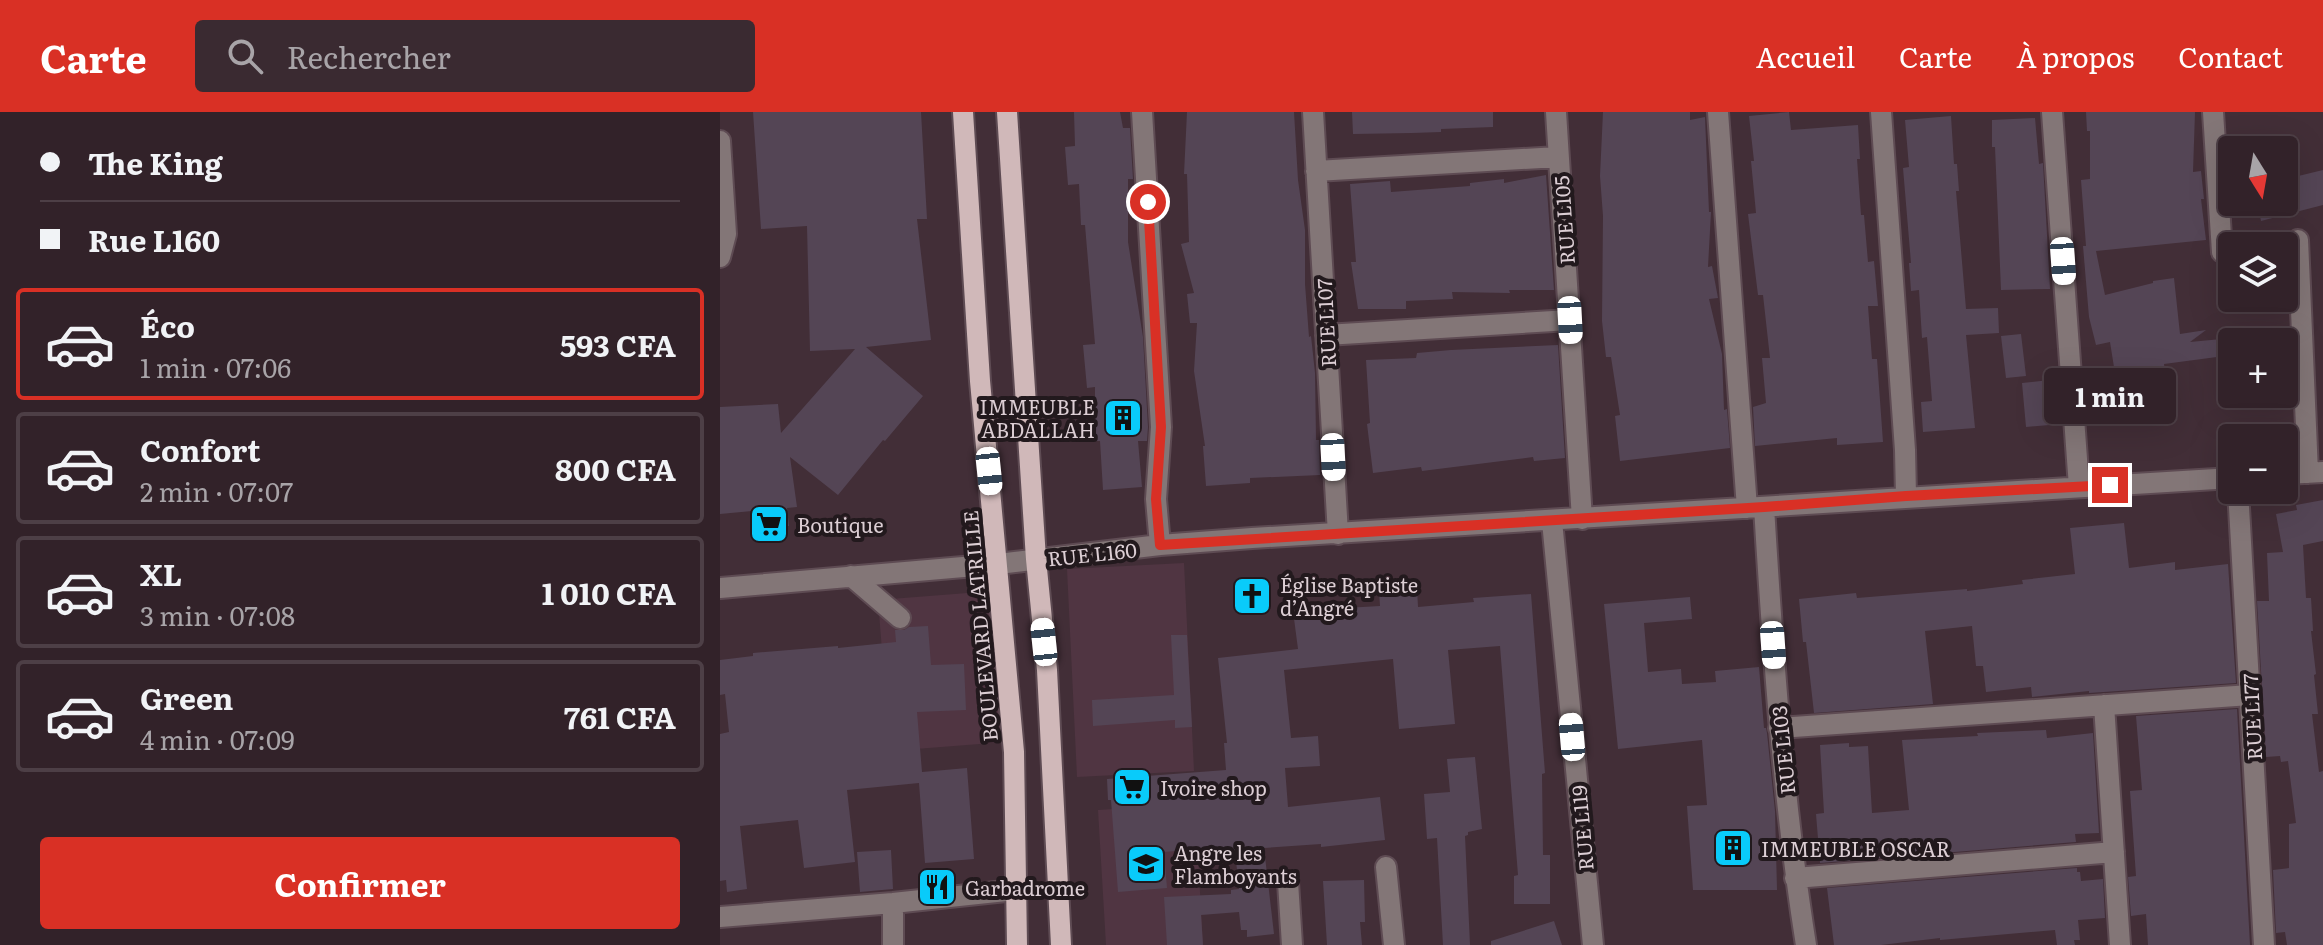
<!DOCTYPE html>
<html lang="fr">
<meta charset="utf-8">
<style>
:root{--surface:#322229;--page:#3a2a31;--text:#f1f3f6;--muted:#a8a4a8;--line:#4d3f46;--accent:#d93025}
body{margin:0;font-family:Literata,serif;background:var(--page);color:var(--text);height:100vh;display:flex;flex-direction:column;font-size:30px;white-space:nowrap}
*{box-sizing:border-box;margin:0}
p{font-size:26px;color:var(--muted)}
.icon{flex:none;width:44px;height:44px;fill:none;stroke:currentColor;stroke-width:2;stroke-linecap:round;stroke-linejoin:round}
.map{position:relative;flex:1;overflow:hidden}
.side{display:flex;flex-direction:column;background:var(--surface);width:720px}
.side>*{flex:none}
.banner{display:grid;align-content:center;height:176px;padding:0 40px;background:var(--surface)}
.needle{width:52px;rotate:169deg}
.tools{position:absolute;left:1498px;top:24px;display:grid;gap:16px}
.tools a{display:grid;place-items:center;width:80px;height:80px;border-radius:8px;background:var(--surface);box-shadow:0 8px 32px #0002,0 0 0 2px var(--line);font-size:40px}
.end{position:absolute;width:36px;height:36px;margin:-18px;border:10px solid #d93025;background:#fff;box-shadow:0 0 0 4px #fff}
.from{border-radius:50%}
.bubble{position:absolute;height:56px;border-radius:8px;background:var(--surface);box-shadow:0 8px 32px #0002,0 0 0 2px var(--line);font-size:26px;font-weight:700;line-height:56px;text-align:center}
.car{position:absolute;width:24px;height:48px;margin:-24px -12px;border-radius:10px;box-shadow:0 0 6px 2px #0007;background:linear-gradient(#fff 24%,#345 0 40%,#fff 0 76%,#345 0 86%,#fff 0)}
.banner b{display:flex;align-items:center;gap:28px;height:76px;font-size:30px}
.banner b+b{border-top:2px solid var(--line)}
.banner i{width:20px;height:20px;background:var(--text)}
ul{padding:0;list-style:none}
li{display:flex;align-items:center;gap:24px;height:112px;margin:0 16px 12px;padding:0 24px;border:4px solid var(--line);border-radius:8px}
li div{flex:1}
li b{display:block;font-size:30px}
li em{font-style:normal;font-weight:700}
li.current{border-color:var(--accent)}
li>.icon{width:72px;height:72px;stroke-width:1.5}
.cta{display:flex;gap:16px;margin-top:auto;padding:16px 40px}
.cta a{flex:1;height:92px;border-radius:8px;background:var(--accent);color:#fff;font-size:32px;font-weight:700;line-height:92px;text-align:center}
header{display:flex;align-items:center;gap:48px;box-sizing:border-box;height:112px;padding:0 40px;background:var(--accent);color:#fff}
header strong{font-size:38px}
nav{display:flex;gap:44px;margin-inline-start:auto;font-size:28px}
.search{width:560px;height:72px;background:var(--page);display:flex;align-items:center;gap:20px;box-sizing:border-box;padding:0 28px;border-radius:8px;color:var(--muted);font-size:30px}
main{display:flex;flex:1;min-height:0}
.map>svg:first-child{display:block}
.built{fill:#503542}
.building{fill:#544555}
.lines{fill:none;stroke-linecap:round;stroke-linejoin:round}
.minor-casing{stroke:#5e4b53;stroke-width:24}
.major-casing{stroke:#5e4b53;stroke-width:24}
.minor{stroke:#837677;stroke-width:20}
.major{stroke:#d0b8b9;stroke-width:20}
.route{stroke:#d93025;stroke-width:10}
.labels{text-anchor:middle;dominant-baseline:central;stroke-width:8;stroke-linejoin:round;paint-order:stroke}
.street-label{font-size:20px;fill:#dcced4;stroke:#22191d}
.poi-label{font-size:20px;fill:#dcced4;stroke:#22191d;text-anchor:start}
</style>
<header>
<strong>Carte</strong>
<div class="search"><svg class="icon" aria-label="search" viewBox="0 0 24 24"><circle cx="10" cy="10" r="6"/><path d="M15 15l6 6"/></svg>Rechercher</div>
<nav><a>Accueil</a><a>Carte</a><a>À propos</a><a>Contact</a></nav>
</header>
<main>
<section class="side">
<div class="banner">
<b><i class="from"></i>The King</b>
<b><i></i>Rue L160</b>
</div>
<ul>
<li class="current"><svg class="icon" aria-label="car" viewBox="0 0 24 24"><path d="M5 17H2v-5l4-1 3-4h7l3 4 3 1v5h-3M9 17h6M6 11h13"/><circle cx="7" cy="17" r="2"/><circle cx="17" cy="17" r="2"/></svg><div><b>Éco</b><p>1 min · 07:06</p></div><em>593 CFA</em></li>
<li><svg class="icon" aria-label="car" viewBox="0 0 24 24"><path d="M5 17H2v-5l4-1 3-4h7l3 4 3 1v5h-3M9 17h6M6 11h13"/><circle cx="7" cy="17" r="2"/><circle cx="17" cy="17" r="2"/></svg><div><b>Confort</b><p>2 min · 07:07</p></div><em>800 CFA</em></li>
<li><svg class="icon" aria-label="car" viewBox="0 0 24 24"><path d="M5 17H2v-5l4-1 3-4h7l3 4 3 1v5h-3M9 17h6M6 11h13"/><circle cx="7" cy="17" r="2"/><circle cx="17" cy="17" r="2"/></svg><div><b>XL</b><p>3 min · 07:08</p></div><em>1 010 CFA</em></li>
<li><svg class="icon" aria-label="car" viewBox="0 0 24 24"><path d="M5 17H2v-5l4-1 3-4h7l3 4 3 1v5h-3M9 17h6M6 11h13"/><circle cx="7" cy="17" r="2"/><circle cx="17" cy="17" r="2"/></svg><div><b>Green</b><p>4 min · 07:09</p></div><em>761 CFA</em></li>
</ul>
<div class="cta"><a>Confirmer</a></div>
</section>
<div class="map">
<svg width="1603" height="833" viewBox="0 0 1603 833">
<rect width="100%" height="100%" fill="#422e37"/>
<path class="built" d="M464,451L474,659L357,665L347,457Z
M273,479L285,630L170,639L158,488Z
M475,692L483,833H386L378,698Z"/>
<path class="building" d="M33,0H201L207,107H197L211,228L146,235L203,284L165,329L163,328L118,383L70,345L77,395L67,396L69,414L33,416L32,399L0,402V295L58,292L61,321L135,237L90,239L87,114L41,117Z
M354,0H400L403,16H410L413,67H408V130L423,225L428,315L427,329H418L422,375L383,378L380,329H375V275L367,276L363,233L375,232L365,113H361L359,72L348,73L345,35L355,34Z
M467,0H574L578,68L585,118V172L589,225L591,224L595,261L596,328H599L600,363L530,366V371L486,374L483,334H485L474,259L477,211H470L467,182L474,181L461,132L469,130L467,62H464Z
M632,0H773V15L721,17V20L692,21L633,22Z
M883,0H970V8L985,5L989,100H991L988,155L992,154L998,186L989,187L1002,242L1004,298L1007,297L1010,336L900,349L895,304L900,303L891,245H886L882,209L883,104L880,64Z
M1069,0L1071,18L1138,13L1140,47H1137L1141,103H1144L1148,150L1154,149L1158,194H1148L1152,247H1157L1163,330L1117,333V326L1035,334L1033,295L1046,291L1042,246H1050L1043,183H1038L1028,102L1036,101L1031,49H1034L1029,4Z
M1366,0H1475L1473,60L1481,59L1484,87H1481L1486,128L1376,139L1385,183L1433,171V169L1454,166L1460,222L1486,218L1470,230L1512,226V243L1444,252L1450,292L1401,299L1390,230L1376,233L1369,205L1363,134H1366L1361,68L1370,67V19H1367Z
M1231,4L1234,52H1237L1239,79H1236L1246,197L1278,196L1279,221L1246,223L1255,316L1203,320L1201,290L1212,289L1207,225L1202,226L1199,178L1191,179L1189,151H1191L1183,56L1189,55L1185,8Z
M1315,6L1319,52L1323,51L1330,177L1281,178L1275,35H1272V8Z
M1603,58V93L1541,109L1537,90H1575L1570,66Z
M826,63L834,178H789L790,181L732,180L733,187L686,189V197H638L631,150H636L630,72L670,69L671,80L750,74V71L784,67V71Z
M1301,222L1306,264L1286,266L1281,224Z
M838,233L845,346L814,349L813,345L702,359L701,355L653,361L647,312L650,311L646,248L696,246L697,241L731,238Z
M1338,267L1341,312L1306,315L1302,271Z
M1603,388V429L1583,433L1586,486H1591L1593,519H1591L1596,562L1594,563L1598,602H1592L1599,660L1603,659V833H1567L1565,820L1556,821L1553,758L1569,756V712L1576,711L1568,649L1561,650L1560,644L1546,645L1537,489H1549L1547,441L1563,440L1556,402L1577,398L1576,393Z
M1404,411L1409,456L1455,450V458L1508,452L1516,571L1369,581V579L1312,585L1311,575L1266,580L1263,554H1256L1252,514L1205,519L1213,592L1094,601L1086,530H1083L1079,487L1136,481L1137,486L1247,477V479L1303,472L1302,468L1355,462L1350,416Z
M697,476L698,495L754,490L753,486L811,482L825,661L822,662L823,743H830V792H794V764L798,763L780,534L728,538L735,612L679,617L673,547L564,558L571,626L598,624L600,654L565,656L568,695L660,685L665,728L601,735V732L544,736L554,822L527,825V818H521L519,800L481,803L483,833H447L444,785L511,782V778L519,777L515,739L505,740L504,735L444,740L447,776L398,780L391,688H388L387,667L506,658L504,631H507L498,546L578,537L573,499L660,494L659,479Z
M970,485L972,507L924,511L928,560L961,557L962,572L996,570L995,559L1039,555L1044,616H1046L1047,621L1055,699L1057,778H973L967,694L987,693L982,628L898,637L884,492Z
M208,514L211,553L244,552L246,598L197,600L202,660L247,656L254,747L205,751L199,671L127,678L135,750L84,756L78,708L20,714L27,777L7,780L6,768L0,769V622L9,620L5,582L0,583V548L33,544V541L118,534V536L176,530L175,518H184L189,515Z
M451,523H467L472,615L455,616V608L373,614L372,588L454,583Z
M1517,597L1530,833H1428L1426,802L1411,804L1408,765L1416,764L1410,679L1422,678L1416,604Z
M1326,618L1327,626L1373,621L1379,721L1355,722L1356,730L1100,751L1096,702L1104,701L1100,633L1129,631V635L1148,634L1152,701L1189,698L1182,628L1258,624L1257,621Z
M755,645L762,717L748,720V723L745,724L750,833H723L717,726L707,727L704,682L730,680L727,647Z
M171,738L173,777L140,780L137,740Z
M1357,756V760H1360L1361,769L1383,767L1385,806L1358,808L1360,828H1354L1355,833H1337L1335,818L1220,828V826L1161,833H1114L1107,776Z
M644,768L645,810H640L642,833H607L603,769Z
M834,809L842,833H771V829Z"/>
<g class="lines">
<g class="minor-casing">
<path id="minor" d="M422,0L441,315L436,387L440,433
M593,0L618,422
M836,0L862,407
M998,0L1027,396
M1161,0L1185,338L1186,384
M1332,0L1359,375
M1493,0L1502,140
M0,29L6,122L0,145
M596,59L838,45
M1578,128L1588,361
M606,223L850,208
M1564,362L1603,360
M1518,378L1544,833
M1044,395C1053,542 1063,688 1086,833
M832,409L873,833
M131,464L180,506
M0,476L278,452L440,433L532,426L1512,366
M1384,593L1400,833
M1059,616L1530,583
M666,755L674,833
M1075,766L1394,740
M568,770L572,833
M0,805L173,791L295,778
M173,833V791"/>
</g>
<g class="major-casing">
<path id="major" d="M243,0L260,269L294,640L297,833
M287,0L316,447L327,558L341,833"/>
</g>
<use href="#minor" class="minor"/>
<use href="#major" class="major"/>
</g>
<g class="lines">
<path class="route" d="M428,90L441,315L436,387L440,433L1044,395L1186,384L1390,373"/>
</g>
<defs>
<g id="building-square" transform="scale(2)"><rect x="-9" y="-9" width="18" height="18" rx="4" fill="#09cbfa" stroke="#22191d"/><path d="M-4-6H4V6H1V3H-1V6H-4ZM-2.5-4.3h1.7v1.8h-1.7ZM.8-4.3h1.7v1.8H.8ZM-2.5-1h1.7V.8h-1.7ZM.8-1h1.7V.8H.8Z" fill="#111"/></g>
<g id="supermarket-square" transform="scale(2)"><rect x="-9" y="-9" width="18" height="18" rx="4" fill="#09cbfa" stroke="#22191d"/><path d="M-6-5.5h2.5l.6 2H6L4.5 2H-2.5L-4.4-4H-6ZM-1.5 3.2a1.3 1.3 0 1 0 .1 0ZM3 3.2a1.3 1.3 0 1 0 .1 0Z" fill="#111"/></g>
<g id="church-square" transform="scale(2)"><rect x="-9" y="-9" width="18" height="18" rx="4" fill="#09cbfa" stroke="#22191d"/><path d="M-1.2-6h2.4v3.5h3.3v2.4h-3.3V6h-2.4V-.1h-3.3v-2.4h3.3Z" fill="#111"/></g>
<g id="school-square" transform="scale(2)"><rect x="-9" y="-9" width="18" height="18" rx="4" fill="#09cbfa" stroke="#22191d"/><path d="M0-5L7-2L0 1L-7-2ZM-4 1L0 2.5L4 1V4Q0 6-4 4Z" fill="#111"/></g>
<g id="restaurant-square" transform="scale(2)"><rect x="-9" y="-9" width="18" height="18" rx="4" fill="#09cbfa" stroke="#22191d"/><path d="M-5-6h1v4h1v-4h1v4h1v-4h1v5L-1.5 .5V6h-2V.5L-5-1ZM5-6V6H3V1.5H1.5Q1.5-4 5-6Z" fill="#111"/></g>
</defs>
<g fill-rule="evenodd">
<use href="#building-square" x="403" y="306"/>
<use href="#supermarket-square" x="49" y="412"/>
<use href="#church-square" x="532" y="484"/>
<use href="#supermarket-square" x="412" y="675"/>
<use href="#building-square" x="1013" y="736"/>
<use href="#school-square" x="426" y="752"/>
<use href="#restaurant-square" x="217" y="775"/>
</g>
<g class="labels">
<g class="street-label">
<text transform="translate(843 108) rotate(-94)">RUE L105</text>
<text transform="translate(605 211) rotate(-93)">RUE L107</text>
<text transform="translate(372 441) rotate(-6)">RUE L160</text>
<text transform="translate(259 514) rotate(-95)">BOULEVARD LATRILLE</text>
<text transform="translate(1531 605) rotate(-93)">RUE L177</text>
<text transform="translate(1062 638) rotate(-96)">RUE L103</text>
<text transform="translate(861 716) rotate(-95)">RUE L119</text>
</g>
<g class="poi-label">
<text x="375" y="294" text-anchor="end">IMMEUBLE<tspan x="375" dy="23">ABDALLAH</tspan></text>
<text x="77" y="412">Boutique</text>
<text x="560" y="472">Église Baptiste<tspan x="560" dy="23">d’Angré</tspan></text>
<text x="440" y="675">Ivoire shop</text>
<text x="1041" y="736">IMMEUBLE OSCAR</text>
<text x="454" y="740">Angre les<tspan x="454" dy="23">Flamboyants</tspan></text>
<text x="245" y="775">Garbadrome</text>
</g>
</g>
</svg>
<div class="tools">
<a><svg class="needle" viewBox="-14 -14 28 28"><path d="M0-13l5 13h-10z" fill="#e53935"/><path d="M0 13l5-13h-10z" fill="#a8a4a8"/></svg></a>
<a><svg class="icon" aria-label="layers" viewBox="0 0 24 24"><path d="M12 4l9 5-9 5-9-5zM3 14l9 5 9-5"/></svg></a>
<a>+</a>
<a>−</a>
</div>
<i class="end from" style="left:428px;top:90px"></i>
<i class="end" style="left:1390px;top:373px"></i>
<div class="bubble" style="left:1324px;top:256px;width:132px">1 min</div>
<i class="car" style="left:1343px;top:149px;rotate:176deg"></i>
<i class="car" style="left:850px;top:208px;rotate:177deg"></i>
<i class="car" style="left:613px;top:345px;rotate:177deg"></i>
<i class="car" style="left:269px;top:359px;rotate:174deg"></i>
<i class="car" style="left:324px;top:530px;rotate:354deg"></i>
<i class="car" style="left:1053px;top:533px;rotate:176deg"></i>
<i class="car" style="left:852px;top:625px;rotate:355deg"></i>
</div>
</main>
